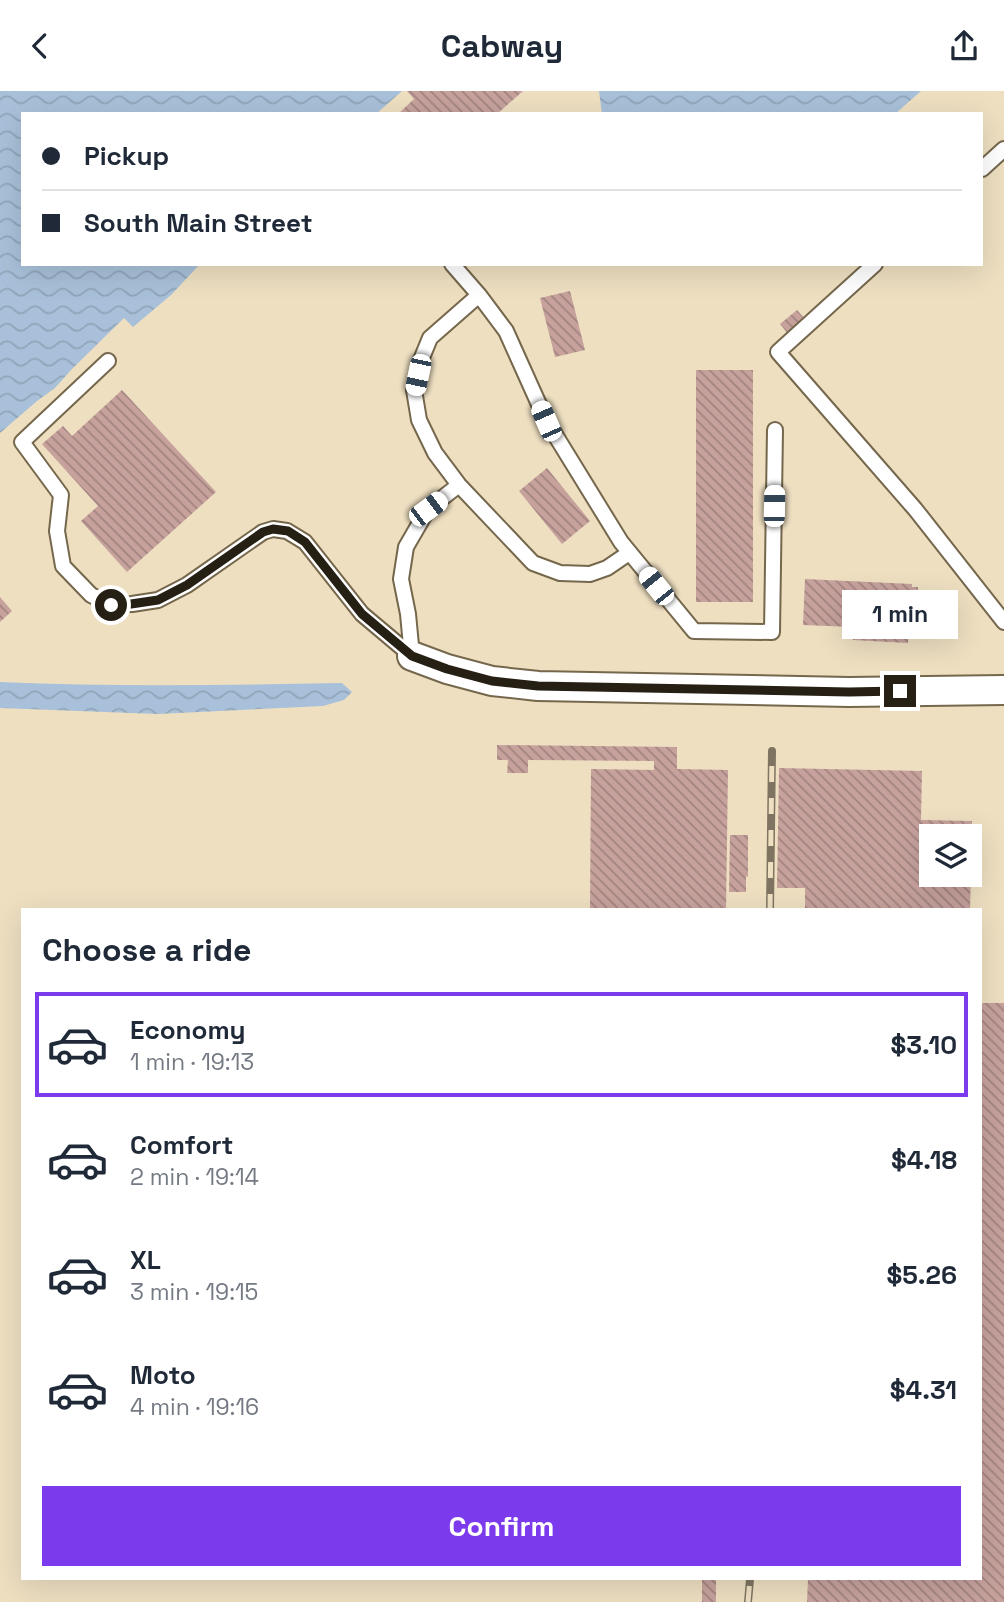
<!DOCTYPE html>
<meta charset="utf-8">
<style>
:root{--surface:#fff;--page:#f6f6f7;--text:#1f2937;--muted:#747a83;--line:#e0e1e3;--accent:#7c3aed}
body{margin:0;font-family:"Space Grotesk",sans-serif;background:var(--page);color:var(--text);height:100vh;display:flex;flex-direction:column;font-size:26px;white-space:nowrap}
*{box-sizing:border-box;margin:0}
p{font-size:23px;color:var(--muted)}
.icon{flex:none;width:38px;height:38px;fill:none;stroke:currentColor;stroke-width:2;stroke-linecap:round;stroke-linejoin:round}
.map{position:relative;flex:1;overflow:hidden}
.panel{position:absolute;left:21px;top:817px;width:961px;height:672px;display:flex;flex-direction:column;background:var(--surface);border-radius:0px;box-shadow:0 7px 28px #0002}
.panel>*{flex:none}
.top-card{position:absolute;left:21px;top:21px;width:962px;height:154px;border-radius:0px;box-shadow:0 7px 28px #0002;display:grid;align-content:center;height:154px;padding:0 21px;background:var(--surface)}
.tools{position:absolute;left:919px;top:733px;display:grid;gap:14px}
.tools a{display:grid;place-items:center;width:63px;height:63px;border-radius:0px;background:var(--surface);box-shadow:0 7px 28px #0002;font-size:35px}
.end{position:absolute;width:32px;height:32px;margin:-16px;border:9px solid #251f14;background:#fff;box-shadow:0 0 0 4px #fff}
.from{border-radius:50%}
.bubble{position:absolute;height:49px;border-radius:0px;background:var(--surface);box-shadow:0 7px 28px #0002;font-size:23px;font-weight:700;line-height:49px;text-align:center}
.car{position:absolute;width:21px;height:42px;margin:-21px -10px;border-radius:9px;box-shadow:0 0 5px 2px #0007;background:linear-gradient(#fff 24%,#345 0 40%,#fff 0 76%,#345 0 86%,#fff 0)}
.top-card b{display:flex;align-items:center;gap:24px;height:66px;font-size:26px}
.top-card b+b{border-top:2px solid var(--line)}
.top-card i{width:18px;height:18px;background:var(--text)}
ul{padding:0;list-style:none}
li{display:flex;align-items:center;gap:21px;height:105px;margin:0 14px 10px;padding:0 7px;border:4px solid transparent;border-radius:0px}
li div{flex:1}
li b{display:block;font-size:26px}
li em{font-style:normal;font-weight:700}
li.active{border-color:var(--accent)}
li>.icon{width:63px;height:63px;stroke-width:1.5}
h2{padding:0 21px;font-size:32px;line-height:84px}
.button{display:flex;gap:14px;margin-top:auto;padding:14px 21px}
.button a{flex:1;height:80px;border-radius:0px;background:var(--accent);color:#fff;font-size:28px;font-weight:700;line-height:80px;text-align:center}
header{display:flex;justify-content:space-between;align-items:center;height:91px;padding:0 21px;background:var(--surface);font-size:32px;font-weight:700}
.map>svg:first-child{display:block}
.water{fill:url(#water-waves)}
.building{fill:url(#building-back-hatch)}
.lines{fill:none;stroke-linecap:round;stroke-linejoin:round}
.service-casing{stroke:#75674c;stroke-width:18}
.minor-casing{stroke:#75674c;stroke-width:32}
.service{stroke:#fff;stroke-width:14}
.minor{stroke:#fff;stroke-width:28}
.rail-casing{stroke:#7e7461;stroke-width:8}
.rail{stroke:#eedfc1;stroke-width:5;stroke-dasharray:16;stroke-linecap:butt}
.route{stroke:#251f14;stroke-width:9}
</style>
<header><svg class="icon" aria-label="back" viewBox="0 0 24 24"><path d="M15 5l-7 7 7 7"/></svg>Cabway<svg class="icon" aria-label="share" viewBox="0 0 24 24"><path d="M12 15V3M7 8l5-5 5 5M5 13v7h14v-7"/></svg></header>
<div class="map">
<svg width="1004" height="1511" viewBox="0 0 1004 1511">
<defs>
<pattern id="water-waves" width="16" height="10" patternUnits="userSpaceOnUse" patternTransform="scale(1.75)"><rect width="16" height="10" fill="#a8c0d9"/><path d="M0 5q4-4 8 0t8 0" fill="none" stroke="#90a5b9"/></pattern>
<pattern id="building-back-hatch" width="6" height="6" patternUnits="userSpaceOnUse" patternTransform="scale(1.75)"><rect width="6" height="6" fill="#c7a29d"/><path d="M-1 5l2 2M0 0l6 6M5-1l2 2" fill="none" stroke="#a1837f"/></pattern>
</defs>
<rect width="100%" height="100%" fill="#eedfc1"/>
<path class="water" d="M0,0H402L376,23H23V173H200L171,204L133,236L124,227L71,279L55,297L37,310L0,342Z
M599,0H921L895,23H602Z
M0,591C114,596 228,594 342,592L352,601L344,609L323,615L158,623L0,617Z"/>
<path class="building" d="M407,0H523L497,23H398L414,8Z
M570,200L585,259L555,266L540,207Z
M797,219L805,228L788,243L780,233Z
M696,279H753V511H696Z
M122,299L216,401L127,481L81,430L98,415L42,353L63,335L72,345Z
M547,377L590,430L562,453L519,400Z
M805,488L912,493V496H918L916,539H909L908,552L853,549L854,536L803,534Z
M0,506L12,520L0,531Z
M497,654L677,656V678L728,679L726,819H590L591,678L654,679V670L528,669V682H507L508,669H497Z
M779,677L922,680L921,729L972,730L971,746H931V784H971L970,819H805V797H777Z
M730,744H748V786L746,785V801H729Z
M980,912H1004V1511H807L808,1488H980Z
M702,1488H716V1511H702Z"/>
<g class="lines">
<g class="service-casing">
<path id="service" d="M982,78L1004,58
M452,173L479,204
M875,173L778,261L915,418L1004,531
M108,270L22,351L61,404L57,440L63,475L91,504L111,514L132,513L158,509L187,494L263,441L273,438L287,440L305,451L362,523L412,565
M629,462L607,477L590,483L560,482L533,472L459,394L435,362L419,329L414,299L421,269L430,247L479,204L506,240L546,329L621,451L694,540L772,541L775,339
M412,565L408,523L401,488L406,456L428,418L459,394"/>
</g>
<g class="minor-casing">
<path id="minor" d="M412,565L447,578L492,590L538,595L849,601L1004,599"/>
</g>
<use href="#service" class="service"/>
<use href="#minor" class="minor"/>
<g class="rail-casing">
<path id="rail" d="M770,819L772,660
M748,1511L750,1488"/>
</g>
<use href="#rail" class="rail"/>
</g>
<g class="lines">
<path class="route" d="M111,514L131,513L158,509L187,494L263,441L273,438L288,440L305,451L362,523L412,565L447,578L492,590L538,595L849,601L900,600"/>
</g>
</svg>
<div class="tools">
<a><svg class="icon" aria-label="layers" viewBox="0 0 24 24"><path d="M12 4l9 5-9 5-9-5zM3 14l9 5 9-5"/></svg></a>
</div>
<i class="end from" style="left:111px;top:514px"></i>
<i class="end" style="left:900px;top:600px"></i>
<div class="bubble" style="left:842px;top:499px;width:116px">1 min</div>
<i class="car" style="left:418px;top:284px;rotate:192deg"></i>
<i class="car" style="left:546px;top:330px;rotate:336deg"></i>
<i class="car" style="left:774px;top:415px;rotate:1deg"></i>
<i class="car" style="left:428px;top:418px;rotate:53deg"></i>
<i class="car" style="left:656px;top:495px;rotate:321deg"></i>
<div class="top-card">
<b><i class="from"></i>Pickup</b>
<b><i></i>South Main Street</b>
</div>
<section class="panel">
<h2>Choose a ride</h2>
<ul>
<li class="active"><svg class="icon" aria-label="car" viewBox="0 0 24 24"><path d="M5 17H2v-5l4-1 3-4h7l3 4 3 1v5h-3M9 17h6M6 11h13"/><circle cx="7" cy="17" r="2"/><circle cx="17" cy="17" r="2"/></svg><div><b>Economy</b><p>1 min · 19:13</p></div><em>$3.10</em></li>
<li><svg class="icon" aria-label="car" viewBox="0 0 24 24"><path d="M5 17H2v-5l4-1 3-4h7l3 4 3 1v5h-3M9 17h6M6 11h13"/><circle cx="7" cy="17" r="2"/><circle cx="17" cy="17" r="2"/></svg><div><b>Comfort</b><p>2 min · 19:14</p></div><em>$4.18</em></li>
<li><svg class="icon" aria-label="car" viewBox="0 0 24 24"><path d="M5 17H2v-5l4-1 3-4h7l3 4 3 1v5h-3M9 17h6M6 11h13"/><circle cx="7" cy="17" r="2"/><circle cx="17" cy="17" r="2"/></svg><div><b>XL</b><p>3 min · 19:15</p></div><em>$5.26</em></li>
<li><svg class="icon" aria-label="car" viewBox="0 0 24 24"><path d="M5 17H2v-5l4-1 3-4h7l3 4 3 1v5h-3M9 17h6M6 11h13"/><circle cx="7" cy="17" r="2"/><circle cx="17" cy="17" r="2"/></svg><div><b>Moto</b><p>4 min · 19:16</p></div><em>$4.31</em></li>
</ul>
<div class="button"><a>Confirm</a></div>
</section>
</div>
